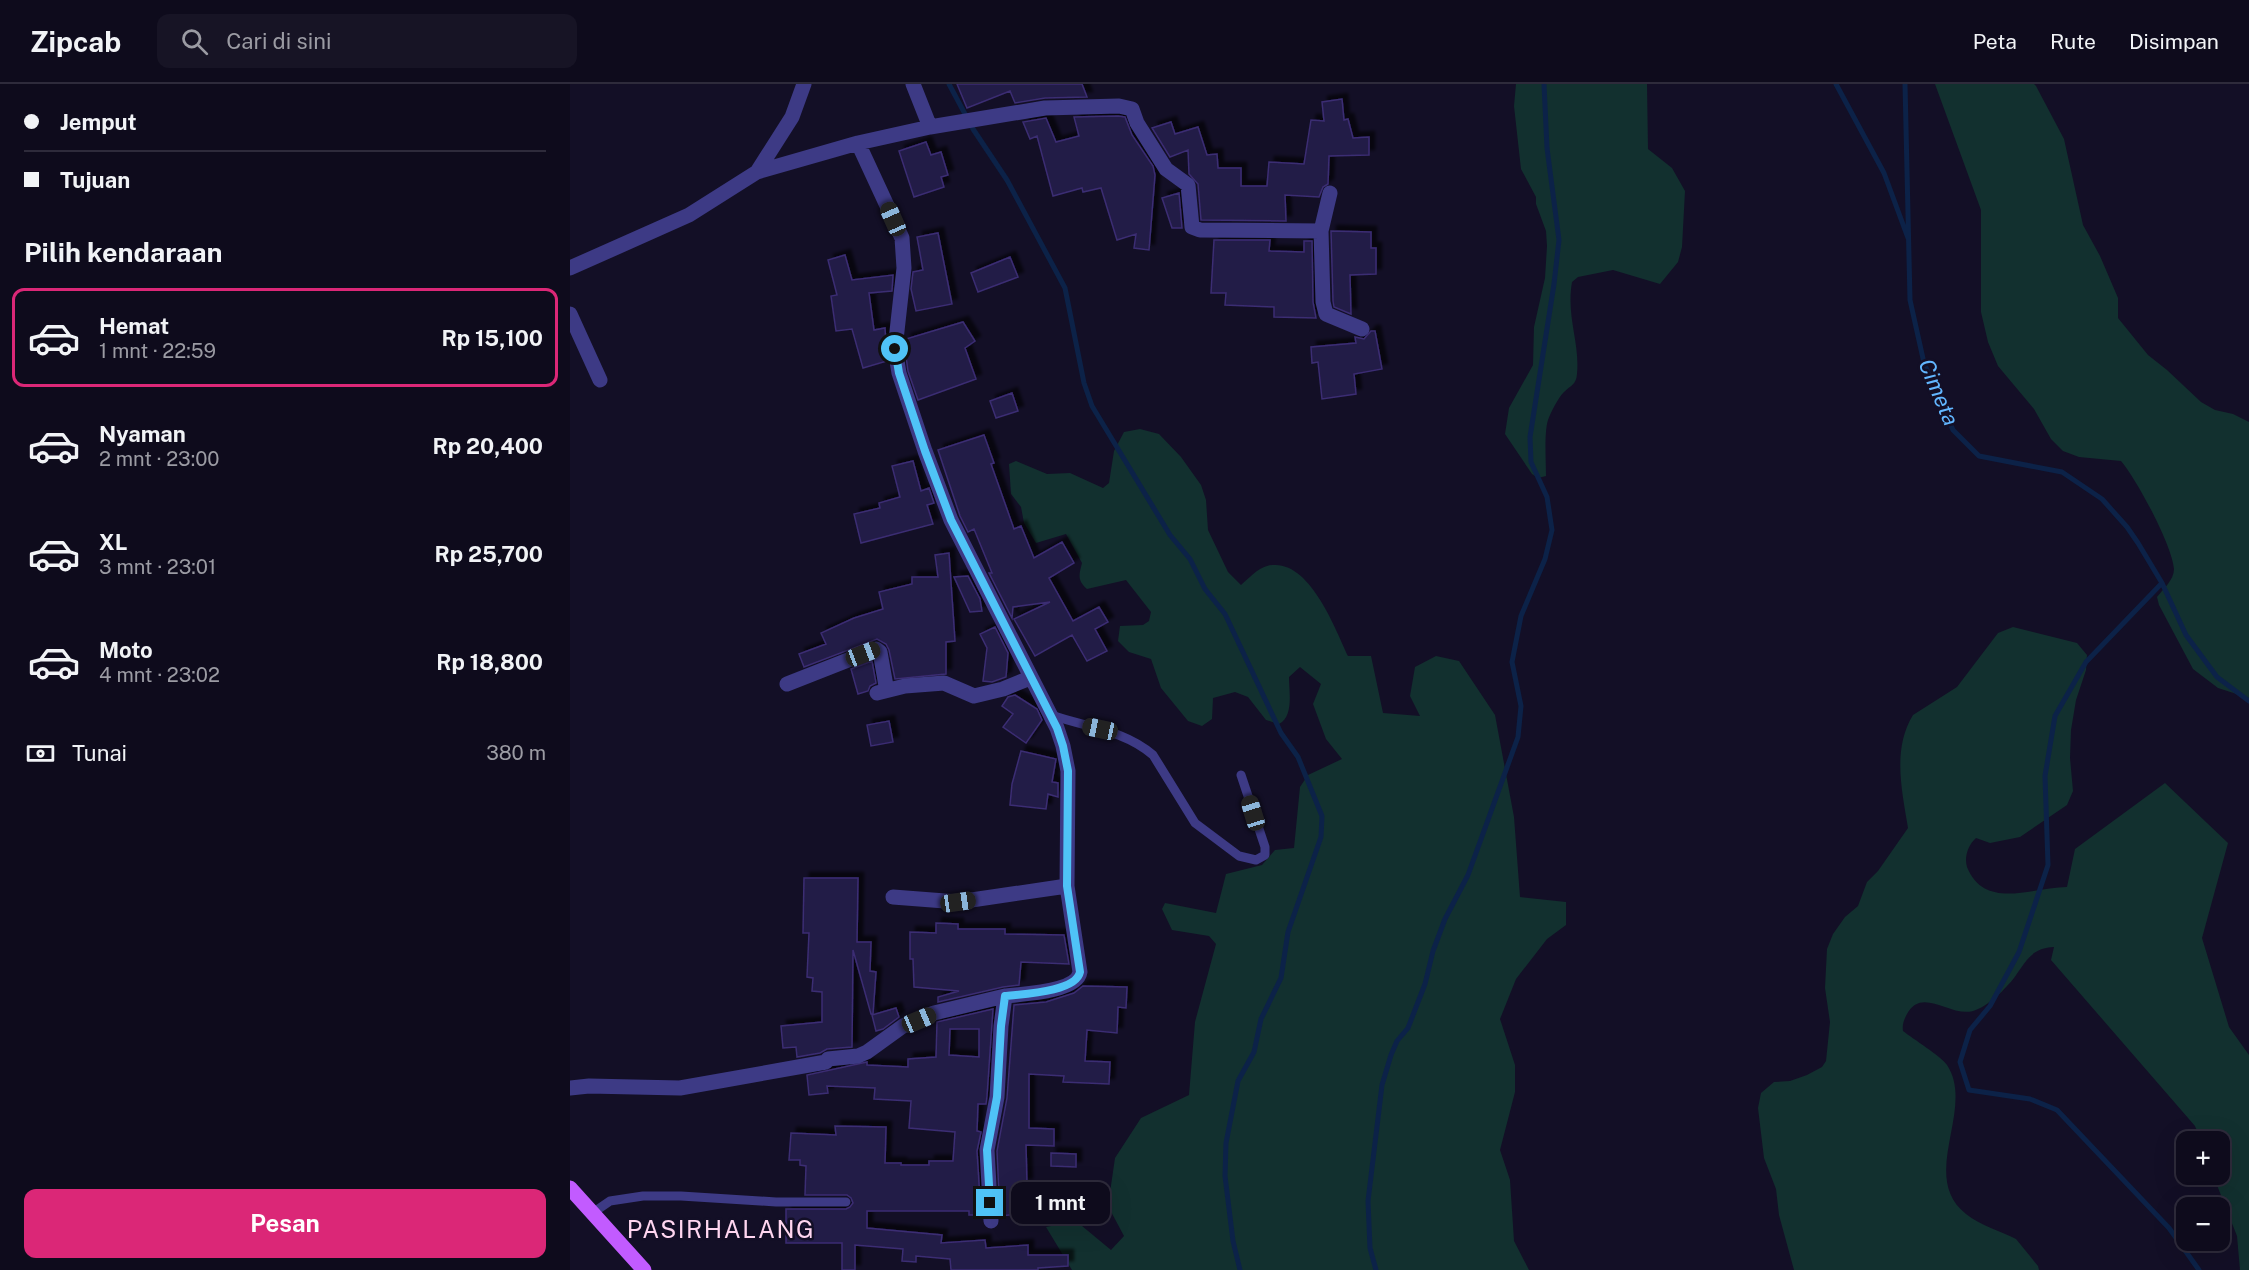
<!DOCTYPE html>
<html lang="id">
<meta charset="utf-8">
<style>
:root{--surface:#0e0b1c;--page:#171425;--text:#f1f3f6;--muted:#9b9ba3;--line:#2e2b3b;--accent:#db2777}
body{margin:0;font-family:"Public Sans",sans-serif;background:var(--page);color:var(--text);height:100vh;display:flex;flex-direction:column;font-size:22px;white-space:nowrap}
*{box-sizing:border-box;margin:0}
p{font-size:20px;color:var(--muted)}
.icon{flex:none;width:33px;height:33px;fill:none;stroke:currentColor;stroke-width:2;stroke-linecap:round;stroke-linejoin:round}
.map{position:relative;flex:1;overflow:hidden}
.side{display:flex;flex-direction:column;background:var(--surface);width:570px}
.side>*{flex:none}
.hud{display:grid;align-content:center;height:132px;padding:0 24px;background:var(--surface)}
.tools{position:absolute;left:1606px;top:1047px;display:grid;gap:12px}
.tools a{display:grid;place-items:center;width:54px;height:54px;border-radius:12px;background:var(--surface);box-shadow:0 6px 24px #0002,0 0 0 2px var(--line);font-size:30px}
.end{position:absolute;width:27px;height:27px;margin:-14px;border:8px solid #4fc3f7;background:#111;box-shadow:0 0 0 3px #111}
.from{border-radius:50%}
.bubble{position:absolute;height:42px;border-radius:12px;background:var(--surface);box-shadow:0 6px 24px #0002,0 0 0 2px var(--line);font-size:20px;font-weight:700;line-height:42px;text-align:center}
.car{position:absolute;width:18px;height:36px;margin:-18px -9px;border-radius:8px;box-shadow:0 0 4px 2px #0007;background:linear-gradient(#222 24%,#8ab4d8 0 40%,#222 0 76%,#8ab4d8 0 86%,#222 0)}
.hud b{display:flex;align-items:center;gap:21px;height:57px;font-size:22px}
.hud b+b{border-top:2px solid var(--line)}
.hud i{width:15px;height:15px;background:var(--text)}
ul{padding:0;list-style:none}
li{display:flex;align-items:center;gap:18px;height:99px;margin:0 12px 9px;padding:0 12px;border:3px solid transparent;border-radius:12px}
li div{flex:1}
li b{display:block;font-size:22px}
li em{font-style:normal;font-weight:700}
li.current{border-color:var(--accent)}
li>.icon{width:54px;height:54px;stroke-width:1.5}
h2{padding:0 24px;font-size:27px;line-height:72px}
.pay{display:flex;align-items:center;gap:15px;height:66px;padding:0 24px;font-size:22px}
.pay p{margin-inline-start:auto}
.primary-button{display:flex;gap:12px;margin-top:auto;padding:12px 24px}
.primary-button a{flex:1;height:69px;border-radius:12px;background:var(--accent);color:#fff;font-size:24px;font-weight:700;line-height:69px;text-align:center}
header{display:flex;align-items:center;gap:36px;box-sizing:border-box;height:84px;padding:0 30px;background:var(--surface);border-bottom:2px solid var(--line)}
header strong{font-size:28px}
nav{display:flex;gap:33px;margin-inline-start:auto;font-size:21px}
.search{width:420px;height:54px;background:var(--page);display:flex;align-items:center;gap:15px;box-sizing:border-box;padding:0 21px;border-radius:12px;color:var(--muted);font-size:22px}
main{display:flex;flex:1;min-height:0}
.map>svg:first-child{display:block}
.green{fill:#12302f}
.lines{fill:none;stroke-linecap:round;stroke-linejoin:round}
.stream{stroke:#0c2248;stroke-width:5}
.building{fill:#241b47;stroke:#3b2d73;stroke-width:1.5;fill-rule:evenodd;filter:url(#shadow)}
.lane{stroke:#3d3a85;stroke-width:9}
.street{stroke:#3d3a85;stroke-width:15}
.primary{stroke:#c25bff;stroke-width:15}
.route{stroke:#4fc3f7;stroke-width:8}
.labels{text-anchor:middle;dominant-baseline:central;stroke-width:5;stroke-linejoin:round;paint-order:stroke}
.water-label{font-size:22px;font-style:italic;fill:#62b6ff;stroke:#130f26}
.quarter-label{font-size:24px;letter-spacing:1.5px;fill:#ffd6f0;stroke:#130f26}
</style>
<header>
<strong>Zipcab</strong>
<div class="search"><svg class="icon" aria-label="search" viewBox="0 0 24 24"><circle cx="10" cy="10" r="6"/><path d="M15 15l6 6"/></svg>Cari di sini</div>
<nav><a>Peta</a><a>Rute</a><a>Disimpan</a></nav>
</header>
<main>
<section class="side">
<div class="hud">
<b><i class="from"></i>Jemput</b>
<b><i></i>Tujuan</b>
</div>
<h2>Pilih kendaraan</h2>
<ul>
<li class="current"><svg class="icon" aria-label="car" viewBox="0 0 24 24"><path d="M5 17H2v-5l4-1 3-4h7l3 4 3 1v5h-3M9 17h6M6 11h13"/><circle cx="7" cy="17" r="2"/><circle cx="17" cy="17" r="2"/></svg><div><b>Hemat</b><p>1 mnt · 22:59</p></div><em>Rp 15,100</em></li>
<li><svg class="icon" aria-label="car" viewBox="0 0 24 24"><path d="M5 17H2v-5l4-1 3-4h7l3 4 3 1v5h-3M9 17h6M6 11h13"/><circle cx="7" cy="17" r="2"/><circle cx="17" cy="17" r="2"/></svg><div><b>Nyaman</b><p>2 mnt · 23:00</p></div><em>Rp 20,400</em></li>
<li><svg class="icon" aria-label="car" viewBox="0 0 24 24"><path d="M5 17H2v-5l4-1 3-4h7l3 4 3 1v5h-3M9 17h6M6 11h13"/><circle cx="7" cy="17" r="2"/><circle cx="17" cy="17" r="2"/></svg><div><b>XL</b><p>3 mnt · 23:01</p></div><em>Rp 25,700</em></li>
<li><svg class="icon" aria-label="car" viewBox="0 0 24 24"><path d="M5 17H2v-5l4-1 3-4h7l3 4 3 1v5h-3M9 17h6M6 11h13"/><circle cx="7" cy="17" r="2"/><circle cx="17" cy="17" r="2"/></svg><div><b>Moto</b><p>4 mnt · 23:02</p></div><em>Rp 18,800</em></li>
</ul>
<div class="pay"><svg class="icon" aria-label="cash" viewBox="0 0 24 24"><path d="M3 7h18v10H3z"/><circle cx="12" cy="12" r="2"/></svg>Tunai<p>380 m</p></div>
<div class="primary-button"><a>Pesan</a></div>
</section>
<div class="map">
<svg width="1679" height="1186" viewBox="0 0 1679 1186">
<defs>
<filter id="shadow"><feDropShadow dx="5.5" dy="-5.5" stdDeviation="1.5" flood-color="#0009"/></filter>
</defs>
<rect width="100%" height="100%" fill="#130f26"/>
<path class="green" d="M946,0H1077L1078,65L1102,84L1115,107L1112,163L1108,178L1090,200L1043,186L1008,193L1002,198C996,233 1010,258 1007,290C1006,301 1001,301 994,308C988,314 981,328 978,336C974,348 976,378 976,392L968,394L962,390L935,350L939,324L963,281L964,243L975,194L977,162L976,147L966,120V113L951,85L944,22Z
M1365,0H1464L1466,2L1494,55L1513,141L1530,172L1548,214V234L1578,271L1597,286L1631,318L1645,326L1663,330L1679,338V614L1648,604L1623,585L1589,521L1587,513C1593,505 1604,496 1604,485C1602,461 1567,396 1551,377L1509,373L1493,367L1481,355L1464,325L1428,282L1418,258L1411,228V126Z
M570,345L589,350L611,373L631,401L636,416L638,446L658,488L671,501C678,495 688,484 697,482C738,471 765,544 778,572H801L813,629L850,632L840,612L845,583L866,572L889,577L925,631L944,733L950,813L996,818V841L977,855L946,895L930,935L945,981V1008L930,1066L940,1096L944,1157L959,1186H502L476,1143L506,1137L541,1166L554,1152L538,1122L545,1074L571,1034L619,1011L625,938L646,860L639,852L602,846L592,825L595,819L646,829L656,790L692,781L705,766L724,764L730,703L738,691L772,675L756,655L743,620L751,600L730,583L719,593C719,608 724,632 709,640L696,636L678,613L665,608L643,614L642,635L632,642L618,637L591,604L581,575L559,568L548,557L550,542L573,541L579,537L581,528L556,496L517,505C507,496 509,491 512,479L496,450L466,459L454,439L451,423L441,410L439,380L446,377L477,390L500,389L533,404L539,399L544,367L554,348Z
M1443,543L1507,559L1517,571L1516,586L1506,616L1501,646L1500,674L1503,707L1497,721L1450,753L1420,759L1406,754C1398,761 1394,773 1397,783C1415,827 1462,803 1497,803L1505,765L1595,699L1658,759L1632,854L1659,943L1679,971V1186H1670L1667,1152L1643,1091L1650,1090V1058L1631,1057L1625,1042L1481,876L1484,863C1456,864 1454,885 1437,902C1430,910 1418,921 1408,925C1384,938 1353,900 1337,930C1334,936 1332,940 1333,947C1343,955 1371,972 1377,981C1406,1025 1348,1092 1396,1130C1410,1141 1430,1147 1446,1155L1468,1182L1469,1186H1224L1209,1131L1206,1105L1194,1074L1188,1024L1191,1009L1204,998L1220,997L1237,991L1252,983L1256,977L1260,938L1255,904L1257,865L1263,850L1275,833L1288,822L1297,798L1308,787L1338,744C1332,707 1322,665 1343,631L1387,603L1428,549Z"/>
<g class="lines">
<path class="stream" d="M379,0L403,45L437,96L495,204L514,299L522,322L600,451L620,475L635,505L655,530L711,649L728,673L752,732L751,753L718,848L711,894L691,935L684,968L668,997L656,1059L655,1092L663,1157L670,1186
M1266,0L1314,89L1338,154
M1335,0L1340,216L1354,279L1383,346L1409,372L1492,388L1532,415L1557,443L1568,459L1592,499L1616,551L1647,593L1679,617
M1592,499L1516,578L1485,632L1475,692L1478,781L1449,868L1420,922L1400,946L1390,978L1399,1006L1460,1015L1487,1026L1599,1144L1629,1186
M806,1186L800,1164L798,1117L812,1001L821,971L827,957L838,944L855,900L863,867L875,835L898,791L948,653L951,622L942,578L951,532L975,475L982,446L977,413L961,378L960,353L984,200L989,156L977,64L974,0"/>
</g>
<path class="building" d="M387,0H512L517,13L475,14L445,19L440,7L397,24Z
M772,15L774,36L778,35L783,54L799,53V71L759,72L758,100L753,103L749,113L715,111L716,137L631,136L628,100L619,90L618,66L600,73L582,44L601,38L605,50L628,43L637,71L647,70L648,84H671V102H697L699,78L734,80L741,36L754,37L752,18Z
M548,32L555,33L562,51L583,82L585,91L579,166L564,164L566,150L547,156L531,104L513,108L512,104L483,112L467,52L460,55L453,38L476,34L486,58L509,52L504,33Z
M356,58L361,71L371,68L378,91L371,93L374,103L344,113L329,67Z
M609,109L612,144H602L592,114Z
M761,147L801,148V164H806V190L780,191L781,230L764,223L763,217Z
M368,149L382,220L346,227L341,205L343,188L353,186L347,153Z
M644,156H700L699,167L734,168V157H742L743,218L746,234L704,233V223L655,221L656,209H641Z
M275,171L282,196L323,191L322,207L299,209L304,246L315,244L317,277L293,284L282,245L266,247L261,212L267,211L258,176Z
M440,173L448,193L408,208L401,189Z
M393,238L405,257L395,264L406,295L348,316L338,287L335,265L336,255Z
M801,247H805L812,285L784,290L786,310L752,315L748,278L742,279L741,263L786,259L785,253L794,255Z
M442,309L448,327L426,334L420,317Z
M414,351L424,379L421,380L444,445L451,442L464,474L492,458L504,479L479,494L503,537L529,523L538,538L525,545L537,567L517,577L502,551L465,572L444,535L480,518L443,523L442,534L419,489H422L404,445L398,448L390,432L368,366Z
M343,377L351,407L359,404L364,419L357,421L363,440L291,459L284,430L310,424L309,419L330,413L322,382Z
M379,469L385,557L376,558V590L325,595L319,566L316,560L307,555L234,583L229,570L256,560L251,549L284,534L313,525L309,508L342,500V493H368L365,471Z
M398,492L410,515L412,527L400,528L384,493Z
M425,543L438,569L436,593L422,598L413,597L417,564L410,550Z
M302,577L306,599L300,602L298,607L288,610L281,585Z
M445,611L467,625L472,636L456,659L433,643L443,630L432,622L438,613Z
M319,637L323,658L301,662L297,641Z
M451,667L486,675L482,698L488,699V713L478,710L476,725L440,721L442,700Z
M234,794H288L287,858H301L300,887L306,888L303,930H301L283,866L282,963L257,965L250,969L227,973L226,963L213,964L211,942L252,938V908L242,907L243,894L237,893L239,849H233Z
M366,839L388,840V845H435V850L494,851L499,880L451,878L449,901L433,903L368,918V913L389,907L344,903L343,875H340V848L366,849Z
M513,902L557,903L556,924L548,923L547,949L517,946L515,977L540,978L539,1000L493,998L494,992L459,990V1044L484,1045V1062L456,1061L457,1100H447L449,1130L430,1132L427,1067L437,1014L444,921L476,918L504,909Z
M326,924L329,933L313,945L306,947L302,931Z
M423,925L417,1012L416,1020H408L407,1047L411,1048L407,1067L411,1131H399V1127H297V1144L372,1151L371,1159L415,1156L416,1164L458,1161V1171H498V1182L468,1184V1186H381L380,1175L346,1172V1178L332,1177L333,1165L285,1161V1186H272V1159H216V1125H276L280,1123L283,1119L281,1114L277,1111H235L236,1082L230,1081V1076H219L221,1049L266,1051L265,1042L316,1043L315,1079H331V1081H359V1077H383L385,1048L339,1044L341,1017L304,1015L305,1004L257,1002L258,1009L239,1011L237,991L297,978V981L338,983V975L366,973L367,938ZM380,945H409V973L379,971Z
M481,1069L506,1070V1083L481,1082Z"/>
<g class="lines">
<path class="lane" d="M481,631C516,643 554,646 583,671L625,739L669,772L686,776L695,771V763L671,691
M24,1128L40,1117L73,1112H111L206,1118H276"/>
<path class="street" d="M343,0L360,43
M288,59L332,154L334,184L325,265L329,289L355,367L381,436L487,644L493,662L498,687L497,802L510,888C507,908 452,910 435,912L431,942L427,1013L417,1066L421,1137
M187,88L222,33L234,0
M751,147L753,218L756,230L792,245
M0,184L119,131L187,88L288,59L360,43L475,24L549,22L562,25L567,39L596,85L618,101L622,143L630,146L751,147L760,109
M0,230L30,296
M217,600L306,565L310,568L316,602L320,605
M307,609L335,602L374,599L404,612L433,605L460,594
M323,813L388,818L497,802
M0,1004L19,1002L110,1004L256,978L258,975L288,972L297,968L333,942L364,929L435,912"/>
<path class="primary" d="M0,1104L74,1186"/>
</g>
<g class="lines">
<path class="route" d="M325,265L329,289L355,367L381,436L487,644L493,662L498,687L497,802L510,888C506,908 452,910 435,912L431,942L427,1013L417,1066L420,1119"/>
</g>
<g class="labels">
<g class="water-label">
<text transform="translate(1369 308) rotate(67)">Cimeta</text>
</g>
<g class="quarter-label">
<text x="151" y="1145">PASIRHALANG</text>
</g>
</g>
</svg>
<div class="tools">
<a>+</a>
<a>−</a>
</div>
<i class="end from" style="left:325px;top:265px"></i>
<i class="end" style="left:420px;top:1119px"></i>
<div class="bubble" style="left:441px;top:1098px;width:99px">1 mnt</div>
<i class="car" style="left:323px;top:135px;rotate:336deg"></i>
<i class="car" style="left:293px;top:570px;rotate:69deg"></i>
<i class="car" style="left:530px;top:645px;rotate:282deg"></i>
<i class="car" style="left:683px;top:729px;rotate:343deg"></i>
<i class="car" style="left:388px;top:818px;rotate:82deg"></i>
<i class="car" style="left:349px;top:936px;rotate:67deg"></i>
</div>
</main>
